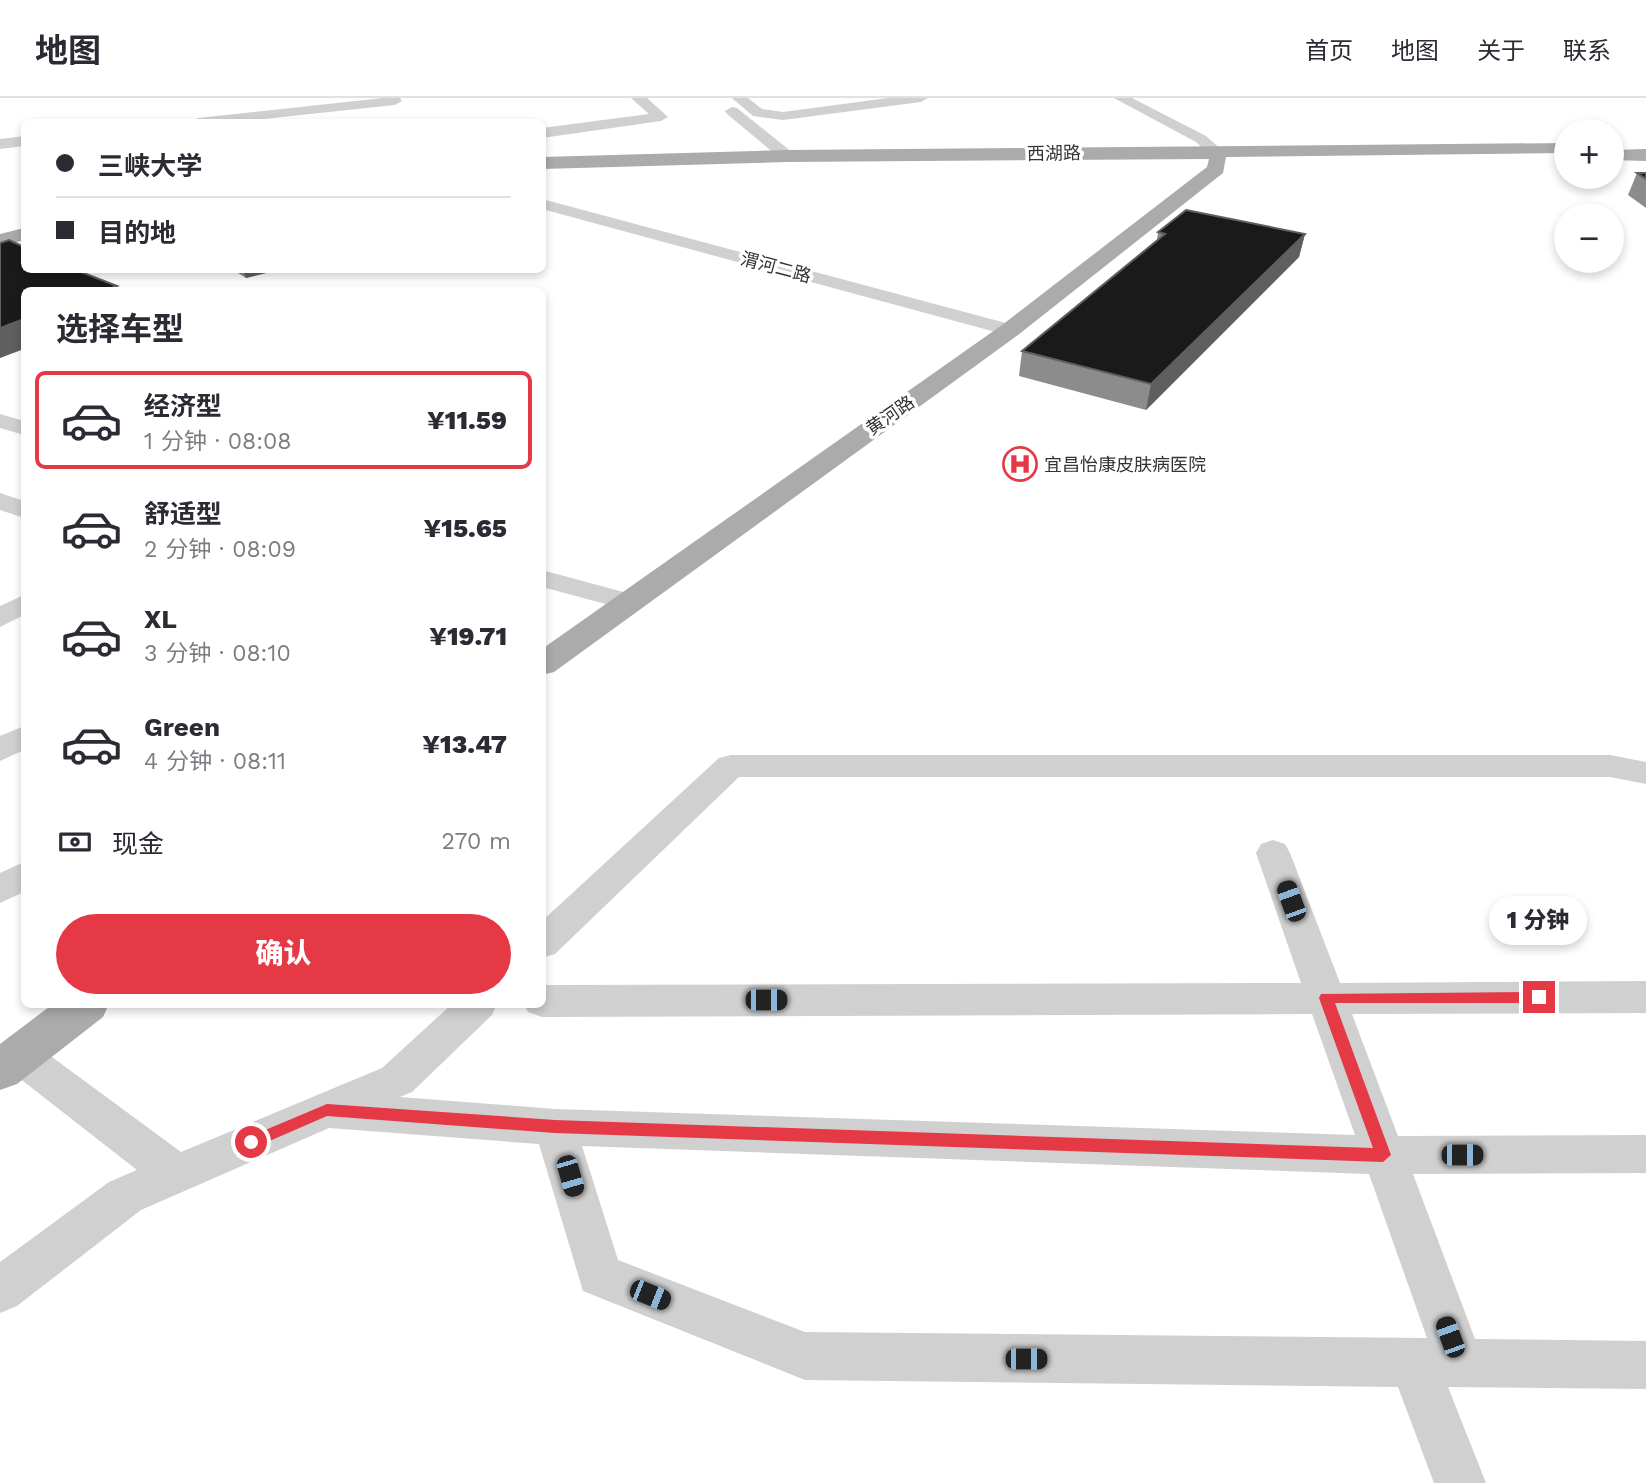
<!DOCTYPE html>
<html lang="zh">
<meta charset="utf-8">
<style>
:root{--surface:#fff;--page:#f2f2f3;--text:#2b2b33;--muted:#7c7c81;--line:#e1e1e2;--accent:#e63946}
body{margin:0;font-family:"Work Sans","Noto Sans SC",sans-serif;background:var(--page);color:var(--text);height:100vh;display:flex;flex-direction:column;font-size:26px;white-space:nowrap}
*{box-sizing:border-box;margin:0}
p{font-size:23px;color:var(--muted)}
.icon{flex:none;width:38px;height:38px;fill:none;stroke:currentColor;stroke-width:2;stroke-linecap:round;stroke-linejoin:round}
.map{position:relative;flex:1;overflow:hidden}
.sheet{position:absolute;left:21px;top:189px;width:525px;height:721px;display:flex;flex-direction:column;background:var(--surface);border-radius:10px;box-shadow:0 4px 10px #0003}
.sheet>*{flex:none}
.guide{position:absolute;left:21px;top:21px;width:525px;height:154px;border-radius:10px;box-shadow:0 4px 10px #0003;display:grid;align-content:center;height:154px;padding:0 35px;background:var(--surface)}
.buttons{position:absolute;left:1554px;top:21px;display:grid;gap:14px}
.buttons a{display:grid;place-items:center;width:70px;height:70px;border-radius:50%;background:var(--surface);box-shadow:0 4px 10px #0003;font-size:35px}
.end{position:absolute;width:32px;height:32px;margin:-16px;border:9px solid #e63946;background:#fff;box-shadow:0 0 0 4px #fff}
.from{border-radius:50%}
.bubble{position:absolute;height:49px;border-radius:24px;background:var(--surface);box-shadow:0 4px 10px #0003;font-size:23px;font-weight:800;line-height:49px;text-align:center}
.car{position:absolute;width:21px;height:42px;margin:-21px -10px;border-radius:9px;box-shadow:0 0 5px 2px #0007;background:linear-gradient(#222 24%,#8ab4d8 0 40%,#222 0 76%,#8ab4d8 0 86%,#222 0)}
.guide b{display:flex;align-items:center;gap:24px;height:66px;font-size:26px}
.guide b+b{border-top:2px solid var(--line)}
.guide i{width:18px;height:18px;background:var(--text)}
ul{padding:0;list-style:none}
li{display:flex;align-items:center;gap:21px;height:98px;margin:0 14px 10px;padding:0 21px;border:4px solid transparent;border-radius:10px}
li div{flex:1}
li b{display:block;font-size:26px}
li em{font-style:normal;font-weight:800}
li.selected{border-color:var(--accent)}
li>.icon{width:63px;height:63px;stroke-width:1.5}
h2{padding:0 35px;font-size:32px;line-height:84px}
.pay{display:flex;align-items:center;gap:18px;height:77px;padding:0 35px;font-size:26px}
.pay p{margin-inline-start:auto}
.cta{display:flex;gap:14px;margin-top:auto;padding:14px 35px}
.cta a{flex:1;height:80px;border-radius:42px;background:var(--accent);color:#fff;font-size:28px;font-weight:800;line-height:80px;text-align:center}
header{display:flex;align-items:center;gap:42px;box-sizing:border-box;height:98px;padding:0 35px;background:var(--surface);border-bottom:2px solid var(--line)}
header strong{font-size:33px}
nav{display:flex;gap:38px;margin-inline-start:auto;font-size:24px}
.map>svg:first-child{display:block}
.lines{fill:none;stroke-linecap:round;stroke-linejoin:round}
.minor{fill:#d0d0d0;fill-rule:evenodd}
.major{fill:#ababab;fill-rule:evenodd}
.wall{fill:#8c8c8c}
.shaded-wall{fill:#5f5f5f}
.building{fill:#1a1a1a;stroke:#5f5f5f;stroke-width:2}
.route{fill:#e63946}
.labels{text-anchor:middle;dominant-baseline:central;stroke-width:7;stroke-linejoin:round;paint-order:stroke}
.far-street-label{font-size:18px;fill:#333;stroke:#fff}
.far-poi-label{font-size:18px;fill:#333;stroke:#fff;text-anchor:start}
</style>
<header>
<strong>地图</strong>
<nav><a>首页</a><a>地图</a><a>关于</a><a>联系</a></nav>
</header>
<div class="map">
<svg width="1646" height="1385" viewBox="0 0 1646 1385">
<rect width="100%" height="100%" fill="#fff"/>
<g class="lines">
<path class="minor" d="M383,0H400L402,3L395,7L235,24H191L198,20Z
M631,0H647L668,19L661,23L542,40V30L649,16Z
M732,0H748L762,11L783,14L888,0H928L921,4L783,22L753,18Z
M1114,0H1132L1206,38L1223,53L1221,56H1209L1196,44Z
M732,9L737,10L793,55L795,58L793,61H781L727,16L725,13Z
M24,38V48L0,51V41Z
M542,101L1017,228L1020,232L1017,236H1003L542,111Z
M0,316L24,323V337L0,330Z
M0,395L24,403V420L0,412Z
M542,472L638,498L642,504L638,510L628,512L542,489Z
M24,497V517L0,529V508Z
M24,628V652L0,663V638Z
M731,657H1610L1646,664V686L1610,679H739L555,856L542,860V823L719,660Z
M1273,742L1285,746L1290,755L1340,885L1646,883V915L1352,916L1398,1038L1646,1037V1075L1413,1076L1475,1241L1646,1243V1291L1448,1289L1486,1385H1434L1398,1289L805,1282L583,1193L539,1046L329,1030L141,1112L17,1208L0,1215V1164L109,1084L137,1072L5,969L0,954L5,945L19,940L33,945L181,1054L382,970L452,906H497L492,917L412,994L400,999L555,1011L1355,1037L1312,916L542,919L528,914L524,906H542V887L1301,885L1256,755L1261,746ZM582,1048L1369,1076L1427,1240L805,1234L618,1162Z
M24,764V794L0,805V775Z"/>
<path class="major" d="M1566,45V55L1226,59L1223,75L1018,237L554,574L542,577V551L1002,227L1207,69L1209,61L787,64L542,71V59L787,52Z
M1646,51V63L1612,62V52Z
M24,130V142L0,149V136Z
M53,906H109L103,919L17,986L0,992V946Z"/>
</g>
<path class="wall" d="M1637,75H1646V110L1628,97Z
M1158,134L1305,136L1299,159L1146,312L1019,278L1022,253L1157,142Z
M233,172H278L246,180Z"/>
<path class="shaded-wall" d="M1305,136L1299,159L1146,312L1151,286Z
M243,172H278L246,180Z
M117,188L119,192H105Z
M24,221V251L0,260V230Z"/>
<path class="building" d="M1637,75H1646V81Z
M1186,112L1305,136L1151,286L1022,253L1165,136L1158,134Z
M9,142L24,149V172H76L117,188L105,192H24V221L0,230V145Z"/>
<path class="route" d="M1539,894L1546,899L1539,905H1335L1391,1057L1383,1064L555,1035L327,1018L251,1051L244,1044L246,1040L327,1006L555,1022L1373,1050L1319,900L1321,896Z"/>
<defs>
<g id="hospital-ring" transform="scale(1.75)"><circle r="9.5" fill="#fff" stroke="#e63946" stroke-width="1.5"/><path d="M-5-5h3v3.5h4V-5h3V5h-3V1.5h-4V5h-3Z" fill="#e63946"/></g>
</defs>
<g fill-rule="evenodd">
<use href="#hospital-ring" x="1020" y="366"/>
</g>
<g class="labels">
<g class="far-street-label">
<text transform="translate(1054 55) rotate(-1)">西湖路</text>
<text transform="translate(776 169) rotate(15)">渭河二路</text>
<text transform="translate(890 317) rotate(-35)">黄河路</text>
</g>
<g class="far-poi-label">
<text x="1044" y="366">宜昌怡康皮肤病医院</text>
</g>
</g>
</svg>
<div class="buttons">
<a>+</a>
<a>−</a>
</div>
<i class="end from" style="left:251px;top:1044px"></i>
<i class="end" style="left:1539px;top:899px"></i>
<div class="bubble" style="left:1489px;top:798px;width:98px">1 分钟</div>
<i class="car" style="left:1291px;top:803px;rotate:340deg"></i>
<i class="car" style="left:766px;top:902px;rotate:90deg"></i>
<i class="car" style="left:1462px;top:1057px;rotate:90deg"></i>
<i class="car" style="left:570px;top:1078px;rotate:164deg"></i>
<i class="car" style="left:650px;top:1197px;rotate:112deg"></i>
<i class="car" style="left:1450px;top:1239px;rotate:340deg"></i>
<i class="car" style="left:1026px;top:1261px;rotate:90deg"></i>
<div class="guide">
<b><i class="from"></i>三峡大学</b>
<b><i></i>目的地</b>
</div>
<section class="sheet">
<h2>选择车型</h2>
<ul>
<li class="selected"><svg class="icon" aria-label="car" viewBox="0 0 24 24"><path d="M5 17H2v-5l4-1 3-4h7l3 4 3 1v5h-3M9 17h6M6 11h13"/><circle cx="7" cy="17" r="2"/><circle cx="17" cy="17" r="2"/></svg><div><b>经济型</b><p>1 分钟 · 08:08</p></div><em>¥11.59</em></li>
<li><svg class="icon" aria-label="car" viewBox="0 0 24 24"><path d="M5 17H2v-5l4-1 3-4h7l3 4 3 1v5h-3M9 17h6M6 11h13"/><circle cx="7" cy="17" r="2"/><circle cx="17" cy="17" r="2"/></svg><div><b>舒适型</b><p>2 分钟 · 08:09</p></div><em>¥15.65</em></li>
<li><svg class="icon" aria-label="car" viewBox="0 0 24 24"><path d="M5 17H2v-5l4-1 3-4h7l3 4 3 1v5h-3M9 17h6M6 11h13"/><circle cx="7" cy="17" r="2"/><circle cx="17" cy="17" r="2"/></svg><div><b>XL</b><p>3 分钟 · 08:10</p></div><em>¥19.71</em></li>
<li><svg class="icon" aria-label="car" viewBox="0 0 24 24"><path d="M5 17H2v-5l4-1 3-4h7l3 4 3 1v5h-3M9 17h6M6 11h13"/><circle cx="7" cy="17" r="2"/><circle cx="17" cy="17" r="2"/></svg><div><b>Green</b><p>4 分钟 · 08:11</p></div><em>¥13.47</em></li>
</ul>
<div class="pay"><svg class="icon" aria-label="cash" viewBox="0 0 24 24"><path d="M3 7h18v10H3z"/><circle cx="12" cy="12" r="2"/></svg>现金<p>270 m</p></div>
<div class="cta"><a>确认</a></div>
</section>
</div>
